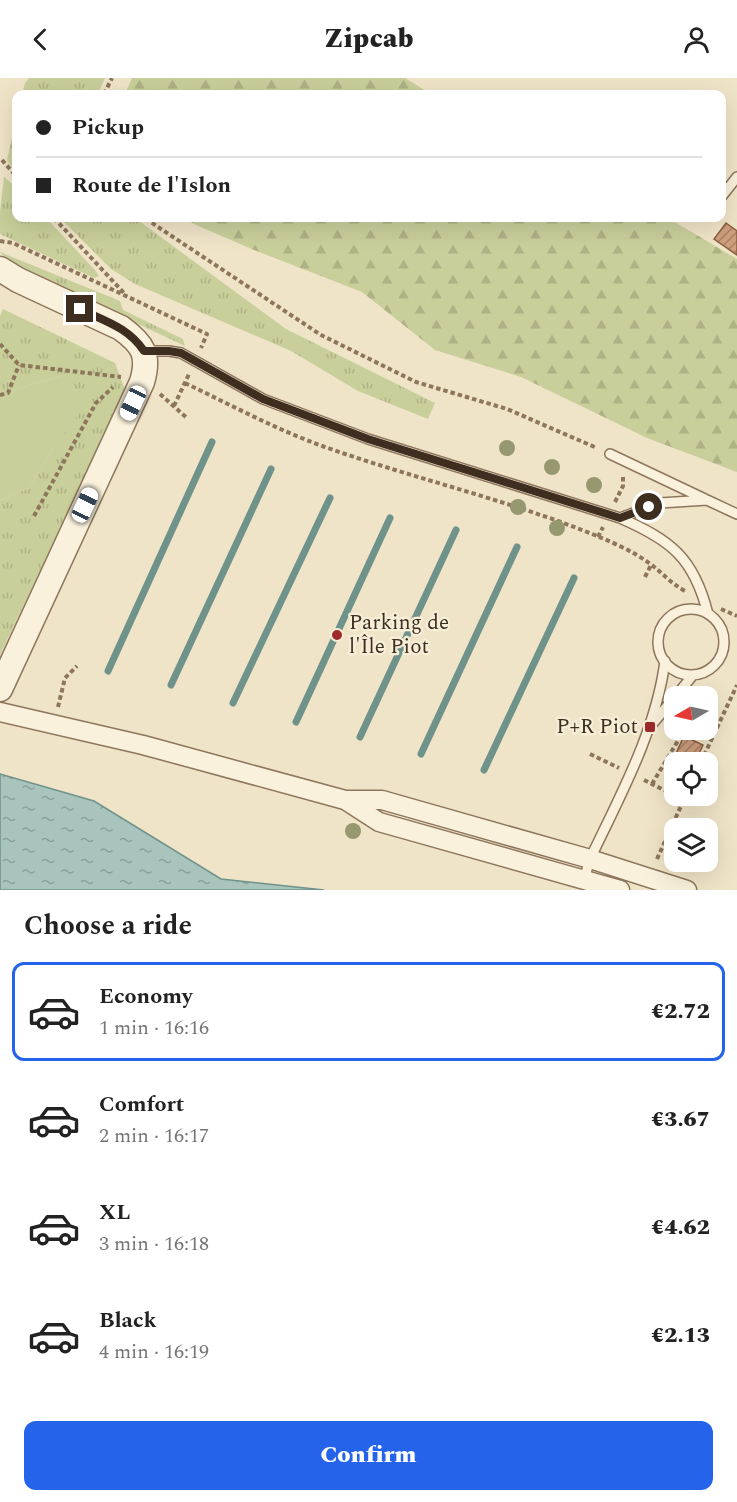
<!DOCTYPE html>
<meta charset="utf-8">
<style>
:root{--surface:#fff;--page:#f2f2f2;--text:#222;--muted:#767676;--line:#e0e0e0;--accent:#2563eb}
body{margin:0;font-family:Spectral,serif;background:var(--page);color:var(--text);height:100vh;display:flex;flex-direction:column;font-size:22px;white-space:nowrap}
*{box-sizing:border-box;margin:0}
p{font-size:20px;color:var(--muted)}
.icon{flex:none;width:33px;height:33px;fill:none;stroke:currentColor;stroke-width:2;stroke-linecap:round;stroke-linejoin:round}
.map{position:relative;height:812px;overflow:hidden}
.side{display:flex;flex-direction:column;background:var(--surface);flex:1}
.side>*{flex:none}
.hud{position:absolute;left:12px;top:12px;width:714px;height:132px;border-radius:12px;box-shadow:0 6px 24px #0002;display:grid;align-content:center;height:132px;padding:0 24px;background:var(--surface)}
.needle{width:39px;rotate:261deg}
.controls{position:absolute;left:664px;top:608px;display:grid;gap:12px}
.controls a{display:grid;place-items:center;width:54px;height:54px;border-radius:12px;background:var(--surface);box-shadow:0 6px 24px #0002;font-size:30px}
.end{position:absolute;width:27px;height:27px;margin:-14px;border:8px solid #3d2e20;background:#fff;box-shadow:0 0 0 3px #fff}
.from{border-radius:50%}
.car{position:absolute;width:18px;height:36px;margin:-18px -9px;border-radius:8px;box-shadow:0 0 4px 2px #0007;background:linear-gradient(#fff 24%,#345 0 40%,#fff 0 76%,#345 0 86%,#fff 0)}
.hud b{display:flex;align-items:center;gap:21px;height:57px;font-size:22px}
.hud b+b{border-top:2px solid var(--line)}
.hud i{width:15px;height:15px;background:var(--text)}
ul{padding:0;list-style:none}
li{display:flex;align-items:center;gap:18px;height:99px;margin:0 12px 9px;padding:0 12px;border:3px solid transparent;border-radius:12px}
li div{flex:1}
li b{display:block;font-size:22px}
li em{font-style:normal;font-weight:800}
li.on{border-color:var(--accent)}
li>.icon{width:54px;height:54px;stroke-width:1.5}
h2{padding:0 24px;font-size:27px;line-height:72px}
.button{display:flex;gap:12px;margin-top:auto;padding:12px 24px}
.button a{flex:1;height:69px;border-radius:12px;background:var(--accent);color:#fff;font-size:24px;font-weight:800;line-height:69px;text-align:center}
header{display:flex;justify-content:space-between;align-items:center;height:78px;padding:0 24px;background:var(--surface);font-size:27px;font-weight:800}
.map>svg:first-child{display:block}
.grass{fill:url(#grass-tufts)}
.forest{fill:url(#forest-firs)}
.green{fill:#c9cf9b}
.water{fill:url(#water-ripples);stroke:#6f938a;stroke-width:1.5}
.lines{fill:none;stroke-linecap:round;stroke-linejoin:round}
.stream{stroke:#6f938a;stroke-width:7}
.building{fill:url(#building-hatch);stroke:#8d5f41;stroke-width:1.5}
.service-casing{stroke:#8d765c;stroke-width:12}
.minor-casing{stroke:#8d765c;stroke-width:21}
.tertiary-casing{stroke:#8d765c;stroke-width:27}
.path{stroke:#8d765c;stroke-width:4;stroke-dasharray:4.5 3;stroke-linecap:butt}
.service{stroke:#faf1dc;stroke-width:9}
.minor{stroke:#faf1dc;stroke-width:18}
.tertiary{stroke:#faf1dc;stroke-width:24}
.tree{fill:#96986f}
.route{stroke:#3d2e20;stroke-width:8}
.poi-dot{fill:#9e2a2b;stroke:#f7eed8;stroke-width:2}
.labels{text-anchor:middle;dominant-baseline:central;stroke-width:4.5;stroke-linejoin:round;paint-order:stroke}
.poi-label{font-size:21px;fill:#3d2e20;stroke:#f7eed8;text-anchor:start}
</style>
<header><svg class="icon" aria-label="back" viewBox="0 0 24 24"><path d="M15 5l-7 7 7 7"/></svg>Zipcab<svg class="icon" aria-label="person" viewBox="0 0 24 24"><circle cx="12" cy="8" r="4"/><path d="M4 21q1-7 8-7t8 7"/></svg></header>
<div class="map">
<svg width="737" height="812" viewBox="0 0 737 812">
<defs>
<pattern id="grass-tufts" width="24" height="20" patternUnits="userSpaceOnUse" patternTransform="scale(1.5)"><rect width="24" height="20" fill="#c9cf9b"/><path d="M3 7l-1-3M5 7V3M7 7l1-3M15 17l-1-3M17 17v-4M19 17l1-3" fill="none" stroke="#aeb285"/></pattern>
<pattern id="forest-firs" width="22" height="20" patternUnits="userSpaceOnUse" patternTransform="scale(1.5)"><rect width="22" height="20" fill="#c9cf9b"/><path d="M5 1l3.5 6h-7zM16 11l3.5 6h-7z" fill="#aeb285"/></pattern>
<pattern id="water-ripples" width="26" height="14" patternUnits="userSpaceOnUse" patternTransform="scale(1.5)"><rect width="26" height="14" fill="#a9c4bc"/><path d="M2 4q2-2 4 0t4 0M15 11q2-2 4 0t4 0" fill="none" stroke="#8ba098"/></pattern>
<pattern id="building-hatch" width="6" height="6" patternUnits="userSpaceOnUse" patternTransform="scale(1.5)"><rect width="6" height="6" fill="#cf9f7d"/><path d="M-1 1l2-2M0 6l6-6M5 7l2-2" fill="none" stroke="#a98266"/></pattern>
</defs>
<rect width="100%" height="100%" fill="#f0e4c8"/>
<path class="grass" d="M29,0H105L98,16H22L25,5Z
M16,41V97L7,82Z
M4,99L16,109V140H46L95,192L99,198L94,200L0,156V134Z
M60,140H135L286,251L435,325L428,341L358,313L291,273L135,206L111,191Z
M0,174L120,223L123,232L183,261L185,268L10,186Z
M3,231L115,285L125,312L0,577V422L29,410L54,369L61,298L0,316V238Z"/>
<path class="forest" d="M132,0H405L431,16H125Z
M184,140H668L737,181V394L647,360L521,299L435,272L362,214L254,172L196,147Z"/>
<path class="green" d="M61,298L85,328L54,369L29,410L0,422V316Z"/>
<path class="water" d="M0,696L94,723L221,801L324,812H0Z"/>
<g class="lines">
<path class="stream" d="M108,593L212,364
M171,607L271,391
M233,625L330,420
M296,644L390,440
M360,659L456,452
M421,676L517,469
M484,692L574,500"/>
</g>
<path class="building" d="M726,145L737,153V177L714,161Z
M684,658L703,667L695,684H672Z"/>
<g class="lines">
<g class="service-casing">
<path id="service" d="M722,118L737,99
M144,273H169L181,275L263,321L368,361L620,440C671,462 694,480 708,536
M610,376L705,421
M620,440L660,425L707,422L737,436
M658 564a33 33 0 1 1 66 0a33 33 0 1 1-66 0Z
M676,618L693,597
M653,645L675,619
M584,802L590,781C620,718 656,653 665,583"/>
</g>
<g class="minor-casing">
<path id="minor" d="M0,634L143,667L345,722H382L590,781L687,812
M345,722L379,744L620,812"/>
</g>
<g class="tertiary-casing">
<path id="tertiary" d="M0,191L18,202L121,250C143,266 150,277 142,304L0,611"/>
</g>
<path class="path" d="M104,16L112,0
M2,82L16,98
M54,140L125,216
M146,140L155,147L321,257L416,304L507,331L597,370
M0,163L13,165L207,256L201,270
M0,266L19,287L121,299
M185,305C231,327 277,352 325,369C415,401 509,422 597,458C614,465 634,474 649,485C663,495 670,505 685,513
M160,316L187,340
M0,317L8,315L19,287
M174,328L189,296
M615,424L623,408V397
M34,438L96,325L113,309
M598,459L603,449
M645,499L651,487
M721,531L737,538
M58,629L65,600L77,588
M590,676L619,690
M701,684L737,607
M644,702L684,722
M652,706L682,656L687,651
M657,781L686,717"/>
<use href="#service" class="service"/>
<use href="#minor" class="minor"/>
<use href="#tertiary" class="tertiary"/>
</g>
<g class="tree">
<circle cx="507" cy="370" r="8"/>
<circle cx="552" cy="389" r="8"/>
<circle cx="594" cy="407" r="8"/>
<circle cx="518" cy="429" r="8"/>
<circle cx="557" cy="450" r="8"/>
<circle cx="353" cy="753" r="8"/>
</g>
<g class="lines">
<path class="route" d="M80,231C104,243 128,249 144,273H169L181,275L263,321L368,361L620,440L649,429"/>
</g>
<g class="poi-dot">
<circle cx="337" cy="557" r="6"/>
<rect x="644" y="643" width="12" height="12" rx="3"/>
</g>
<g class="labels">
<g class="poi-label">
<text x="349" y="545">Parking de<tspan x="349" dy="24">l'Île Piot</tspan></text>
<text x="638" y="649" text-anchor="end">P+R Piot</text>
</g>
</g>
</svg>
<div class="controls">
<a><svg class="needle" viewBox="-14 -14 28 28"><path d="M0-13l5 13h-10z" fill="#e53935"/><path d="M0 13l5-13h-10z" fill="#767676"/></svg></a>
<a><svg class="icon" aria-label="locate" viewBox="0 0 24 24"><circle cx="12" cy="12" r="6"/><path d="M12 2v4M12 18v4M2 12h4M18 12h4"/></svg></a>
<a><svg class="icon" aria-label="layers" viewBox="0 0 24 24"><path d="M12 4l9 5-9 5-9-5zM3 14l9 5 9-5"/></svg></a>
</div>
<i class="end from" style="left:649px;top:429px"></i>
<i class="end" style="left:80px;top:231px"></i>
<i class="car" style="left:133px;top:325px;rotate:205deg"></i>
<i class="car" style="left:85px;top:427px;rotate:25deg"></i>
<div class="hud">
<b><i class="from"></i>Pickup</b>
<b><i></i>Route de l'Islon</b>
</div>
</div>
<section class="side">
<h2>Choose a ride</h2>
<ul>
<li class="on"><svg class="icon" aria-label="car" viewBox="0 0 24 24"><path d="M5 17H2v-5l4-1 3-4h7l3 4 3 1v5h-3M9 17h6M6 11h13"/><circle cx="7" cy="17" r="2"/><circle cx="17" cy="17" r="2"/></svg><div><b>Economy</b><p>1 min · 16:16</p></div><em>€2.72</em></li>
<li><svg class="icon" aria-label="car" viewBox="0 0 24 24"><path d="M5 17H2v-5l4-1 3-4h7l3 4 3 1v5h-3M9 17h6M6 11h13"/><circle cx="7" cy="17" r="2"/><circle cx="17" cy="17" r="2"/></svg><div><b>Comfort</b><p>2 min · 16:17</p></div><em>€3.67</em></li>
<li><svg class="icon" aria-label="car" viewBox="0 0 24 24"><path d="M5 17H2v-5l4-1 3-4h7l3 4 3 1v5h-3M9 17h6M6 11h13"/><circle cx="7" cy="17" r="2"/><circle cx="17" cy="17" r="2"/></svg><div><b>XL</b><p>3 min · 16:18</p></div><em>€4.62</em></li>
<li><svg class="icon" aria-label="car" viewBox="0 0 24 24"><path d="M5 17H2v-5l4-1 3-4h7l3 4 3 1v5h-3M9 17h6M6 11h13"/><circle cx="7" cy="17" r="2"/><circle cx="17" cy="17" r="2"/></svg><div><b>Black</b><p>4 min · 16:19</p></div><em>€2.13</em></li>
</ul>
<div class="button"><a>Confirm</a></div>
</section>
